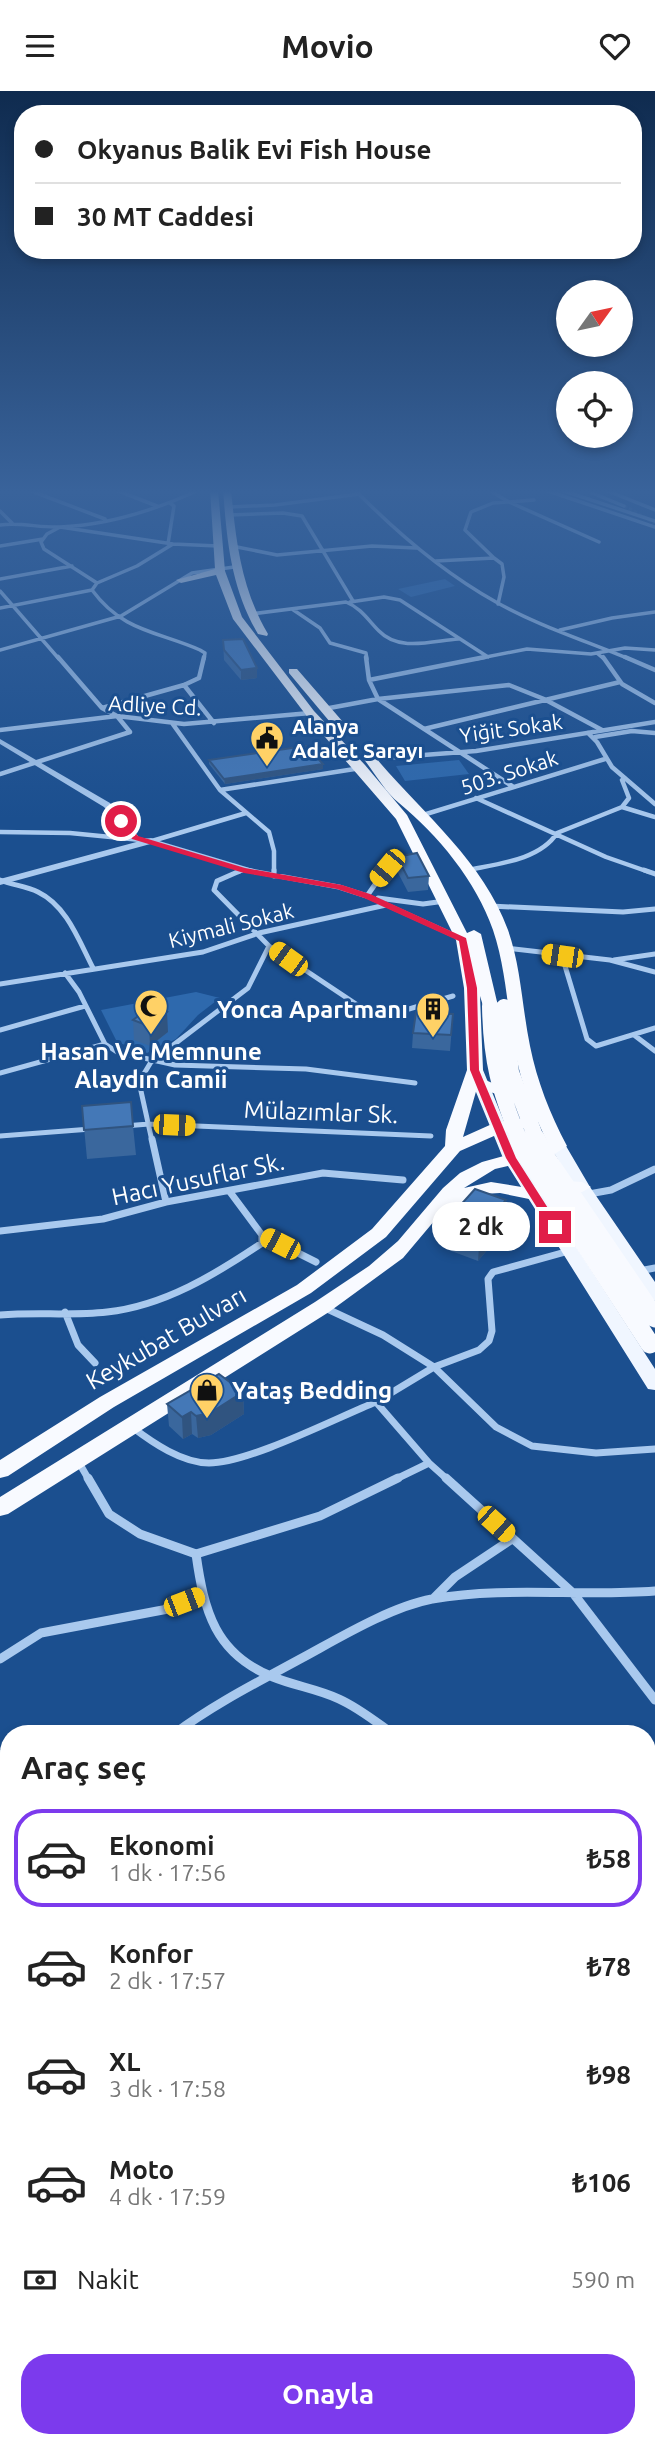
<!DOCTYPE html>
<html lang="tr">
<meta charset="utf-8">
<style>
:root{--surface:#fff;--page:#f2f2f2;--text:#222;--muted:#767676;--line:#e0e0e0;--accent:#7c3aed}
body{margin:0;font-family:Ubuntu,sans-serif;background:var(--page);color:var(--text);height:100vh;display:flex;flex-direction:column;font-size:26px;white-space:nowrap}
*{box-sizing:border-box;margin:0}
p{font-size:23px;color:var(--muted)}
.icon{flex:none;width:38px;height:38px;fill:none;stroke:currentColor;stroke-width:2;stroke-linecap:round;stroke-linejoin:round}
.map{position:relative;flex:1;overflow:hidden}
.drawer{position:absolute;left:0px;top:1634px;width:656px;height:723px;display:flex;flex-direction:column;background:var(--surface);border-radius:28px 28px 0 0;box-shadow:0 4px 10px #0003}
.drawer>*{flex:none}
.hud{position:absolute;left:14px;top:14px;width:628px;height:154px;border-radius:28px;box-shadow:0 4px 10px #0003;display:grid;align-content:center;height:154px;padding:0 21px;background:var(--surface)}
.needle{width:46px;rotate:57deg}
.fabs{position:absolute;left:556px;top:189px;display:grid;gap:14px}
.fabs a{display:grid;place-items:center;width:77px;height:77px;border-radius:50%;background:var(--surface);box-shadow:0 4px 10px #0003;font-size:35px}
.end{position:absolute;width:32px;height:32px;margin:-16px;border:9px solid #e11d48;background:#fff;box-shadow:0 0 0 4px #fff}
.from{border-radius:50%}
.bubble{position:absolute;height:49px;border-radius:24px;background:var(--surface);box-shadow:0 4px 10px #0003;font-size:23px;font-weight:600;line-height:49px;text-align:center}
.car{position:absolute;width:21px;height:42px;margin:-21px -10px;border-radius:9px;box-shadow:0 0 5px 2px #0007;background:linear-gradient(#f5c518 24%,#345 0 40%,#f5c518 0 76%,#345 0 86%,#f5c518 0)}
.hud b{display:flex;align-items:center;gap:24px;height:66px;font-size:26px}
.hud b+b{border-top:2px solid var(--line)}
.hud i{width:18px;height:18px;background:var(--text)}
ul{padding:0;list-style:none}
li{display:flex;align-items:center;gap:21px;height:98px;margin:0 14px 10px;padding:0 7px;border:4px solid transparent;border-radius:28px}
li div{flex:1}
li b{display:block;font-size:26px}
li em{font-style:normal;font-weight:600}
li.active{border-color:var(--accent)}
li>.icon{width:63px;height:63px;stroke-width:1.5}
h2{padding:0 21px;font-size:32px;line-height:84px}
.pay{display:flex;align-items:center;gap:18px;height:77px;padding:0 21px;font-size:26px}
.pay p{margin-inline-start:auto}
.button{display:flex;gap:14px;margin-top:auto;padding:14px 21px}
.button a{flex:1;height:80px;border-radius:28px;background:var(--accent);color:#fff;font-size:28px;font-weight:600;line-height:80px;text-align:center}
header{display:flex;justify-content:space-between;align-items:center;height:91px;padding:0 21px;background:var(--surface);font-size:32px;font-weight:600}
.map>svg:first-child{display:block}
.green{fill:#2e69ad}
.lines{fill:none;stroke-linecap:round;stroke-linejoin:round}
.minor-tunnel{stroke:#3d69a0;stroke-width:3.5;stroke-dasharray:3.5 2;stroke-linecap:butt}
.minor-far5{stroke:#a9c9ee;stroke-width:3.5}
.minor-far4{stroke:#a9c9ee;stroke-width:4.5}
.minor-far3{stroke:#a9c9ee;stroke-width:5}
.minor-far2{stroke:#a9c9ee;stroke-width:7}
.minor-far1{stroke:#a9c9ee;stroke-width:9}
.minor{stroke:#a9c9ee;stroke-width:11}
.tertiary{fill:#a9c9ee;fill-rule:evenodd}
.primary{fill:#f0f6ff;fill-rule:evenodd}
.trunk{fill:#f8faff;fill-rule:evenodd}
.trunk-bridge-far1{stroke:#f8faff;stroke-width:16}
.trunk-bridge{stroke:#f8faff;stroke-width:19}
.wall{fill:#3a679d}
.shaded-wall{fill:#305480}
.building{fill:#4478b7;stroke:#305480;stroke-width:2}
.route{fill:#e11d48}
.labels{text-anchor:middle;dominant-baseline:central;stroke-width:6;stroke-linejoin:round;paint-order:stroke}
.far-street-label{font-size:21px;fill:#fff;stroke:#1b4f8f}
.far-poi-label{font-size:21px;font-weight:bold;fill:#fff;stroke:#1b4f8f;text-anchor:start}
.poi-label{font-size:24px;font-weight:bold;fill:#fff;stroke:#1b4f8f;text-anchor:end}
.street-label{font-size:24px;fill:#fff;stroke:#1b4f8f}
</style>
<header><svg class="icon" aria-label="menu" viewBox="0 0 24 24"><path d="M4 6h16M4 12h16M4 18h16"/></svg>Movio<svg class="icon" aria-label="heart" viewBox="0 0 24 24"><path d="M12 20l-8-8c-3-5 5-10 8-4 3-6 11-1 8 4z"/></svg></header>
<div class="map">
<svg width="655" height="2356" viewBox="0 0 655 2356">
<rect width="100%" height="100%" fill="#1b4f8f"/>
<path class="green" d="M445,488L455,495L411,506L398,498Z
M459,669L469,683L405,690L396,675Z
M196,901L220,907L198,924L176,948L147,962L117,951L101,919Z
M655,1929V2025L648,1977V1931Z
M648,2306L655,2317V2356H431L437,2348H648Z"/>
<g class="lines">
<path class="minor-tunnel" d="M624,415L655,432"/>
<path class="minor-far5" d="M26,398L105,428
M113,398L157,415
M354,398C397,442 442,481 496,511C536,534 586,550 629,568
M487,398L509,411L599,451
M542,398L655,436
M558,398L655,430
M603,398L655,419
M592,402L624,415
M229,416L275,414L359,403
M0,420L12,432
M229,424L283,422L302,425L353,510
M0,434C20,431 40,437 60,436C107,434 158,418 201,398
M168,453L174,415L170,412
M0,455L43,448
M232,455L277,464L372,455L416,457
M494,467L502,473L504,486L498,513
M436,470L494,467L465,439L471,421L493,412L534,409
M0,488L72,475
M97,492L137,475L173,453
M0,500L59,568
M350,511L384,506L400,509L488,566
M0,517L92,499
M292,518L320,537L330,552L366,562L367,568
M251,523L346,511C361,517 368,529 379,540C399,561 432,550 458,548
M560,539L612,527L655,521
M0,559L121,525L192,482L234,476
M598,563L604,568
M204,568L205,562L200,559C157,540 123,541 92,499L97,492L44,458L41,451L47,443L60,436L173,453L218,455
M476,568L527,558L591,563L625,557L655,559"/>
<path class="minor-far4" d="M603,566L622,593L655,612
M625,566L655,579
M369,589L485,566
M184,594L214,632
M102,617L184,594L199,587L204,566
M324,618L378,608L369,589L366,566
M172,632L220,699L269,741L274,760V781
M424,638L620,591
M0,639L117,625L184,633L310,622
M588,642L597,651L612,676L655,713
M595,646L632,640L655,642
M371,668L476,660L655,631
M0,683L130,641L117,625L102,617L58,566
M512,695L378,608L509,594L544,608L602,639
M220,699L361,677
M476,707L606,766L649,781
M622,716L655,726
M423,724L605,668
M0,741L70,742L151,750L255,781
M152,750L246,722
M468,779C497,773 540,769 557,742L622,716L629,707L622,689L625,687
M238,781L243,779
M384,781L387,777L404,774"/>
<path class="minor-far3" d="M246,779L339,796L367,805L462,848
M274,779V785
M644,779L655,783
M0,789C12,794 26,795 38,801C67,815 79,850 93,877
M367,805L385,779
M378,807L423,813L445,810
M490,815L623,821L655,818
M269,855L374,925L382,926L453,905
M506,857L610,869L655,881
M562,865L587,948L596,955L655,937
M614,869L655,863
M65,882L79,901L105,953L117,961L175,974L306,978L415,992
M0,893L203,861L259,842L386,814
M0,939L85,915
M634,944L655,960
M0,982L105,953
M124,1035L149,1033L431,1045
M0,1045L91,1038
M152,1050L139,991L151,971L248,897L269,855L214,799L217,790L242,779"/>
<path class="minor-far2" d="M152,1048L166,1111
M589,1103L611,1099L655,1078
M0,1140L103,1128L166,1111L323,1082L403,1089
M262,1144L316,1171
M639,1180L655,1177
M323,1216L383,1244L434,1276L496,1336L532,1355L596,1362L655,1358
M65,1221L78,1254L95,1272
M0,1224C36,1221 72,1225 107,1221C164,1215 216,1183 262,1152V1144L230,1101
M376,1311L434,1276L479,1259L489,1250L492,1240L488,1188L493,1181L569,1160
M132,1336C153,1352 182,1372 209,1372C249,1372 336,1327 376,1311L429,1372L448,1389
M78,1370L89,1389
M394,1389L429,1372"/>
<path class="minor-far1" d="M88,1387L109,1423L140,1443L196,1463C204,1520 215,1563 273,1586C295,1595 318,1598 339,1608C359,1617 376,1631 393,1643
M446,1387L573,1502L655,1609
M196,1463L320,1425L398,1387
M433,1508L455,1486L512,1448
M0,1568L41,1542L168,1518L201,1505
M174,1643C214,1613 258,1591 302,1567C339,1547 390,1516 432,1508C506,1495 581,1506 655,1500
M648,1692L655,1690"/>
<path class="minor" d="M0,1870L9,1868
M648,1899H655
M0,1979L9,1978
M0,2181L9,2180
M648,2251L655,2262
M393,2356L399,2348"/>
<path class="tertiary" d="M0,648L110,712L138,745V749H132L104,716L0,653Z
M151,747L154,748V752L0,794V788Z
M9,1658V1672L0,1673V1659Z
M9,1677V1691L0,1692V1678Z"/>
<path class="primary" d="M475,974L483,979L519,1067L655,1278V1299L648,1298L503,1067L467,979Z
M558,1050L566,1055L590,1096L655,1191V1210L649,1208L574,1096L550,1055Z"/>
<path class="trunk" d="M210,398H218L225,480L242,526L314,620L365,674L407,724L467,842L474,839L481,843L498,915L496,918H484L480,905L483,979L481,987L499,995H524C507,944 510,889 493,839C476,790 438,744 399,712C385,701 374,681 363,667V661H371C418,719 482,767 508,839C521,876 522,916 530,955C537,990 550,1023 567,1055L553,1064L495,1078L464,1097L491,1091L528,1097L552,1089L582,1091L591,1096L582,1101L553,1100L534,1109L500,1102L482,1103L456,1115L446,1116L403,1167L329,1221L8,1423L0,1425V1406L315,1211L369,1175L398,1150L443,1097L460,1082L482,1071L548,1053L538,1031L535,1035L503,1041L460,1060L386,1146L311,1202L114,1316L8,1385L0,1387V1369L100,1306L297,1194L372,1138L445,1055L446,1039L467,979L464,897L456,849L396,728L306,624L233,528L216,484L181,492L176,489L215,478ZM477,997L503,1005L526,1001L537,1031L529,1026L492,1033L463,1046Z
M223,398H231C236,451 241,497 268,543L267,545L258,543C231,497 227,451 223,398Z
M289,578H297L343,631V637H335L289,582Z"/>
<path class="trunk-bridge-far1" d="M490,915C491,970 499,999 520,1050
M504,916L511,981L537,1050"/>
<path class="trunk-bridge" d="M519,1048L525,1061L650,1253
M536,1048L542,1061L655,1227"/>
</g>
<path class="wall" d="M223,549L257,587L241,589L224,569Z
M209,669L323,678L225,693L209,673Z
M397,766L429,785L428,799L408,801L397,780Z
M453,923L450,960L412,957L413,942Z
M133,929L168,941L150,955L134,949Z
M82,1015L133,1035L136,1064L87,1068Z
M506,1109L504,1139L478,1170L446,1158L448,1128Z
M243,1301L244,1323L211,1344L198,1347L192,1343L183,1348L169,1335L167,1313Z
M655,1718V1741L652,1733Z"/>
<path class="shaded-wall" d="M257,577V587L241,589V579Z
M323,673V678L225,693L224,688Z
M167,921L168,941L150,955L149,935Z
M506,1109L504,1139L478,1170L480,1140Z
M243,1301L244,1323L211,1344L198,1347L196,1325Z
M191,1321L192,1343L183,1348L182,1326Z"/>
<path class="building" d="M243,548L257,577L241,579L224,559L223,549Z
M306,655L323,673L224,688L209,669Z
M417,762L429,785L408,787L397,766Z
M150,916L167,921L149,935L133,929Z
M416,921L453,923L451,944L413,942Z
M131,1011L133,1035L84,1039L82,1015Z
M475,1098L506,1109L480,1140L448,1128Z
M219,1283L243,1301L210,1322L196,1325L191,1321L182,1326L167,1313Z"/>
<linearGradient id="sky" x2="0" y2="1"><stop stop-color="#0f2b4f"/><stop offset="0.55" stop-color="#39639b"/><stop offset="1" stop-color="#39639b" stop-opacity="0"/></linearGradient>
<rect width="655" height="728" fill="url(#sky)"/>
<path class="route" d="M118,729H124L138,745L245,777L342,794L370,803L466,847L477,897L479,979L516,1067L560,1136L559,1139H551L506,1067L470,979L467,897L459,850L364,807L337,798L244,782L132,748Z"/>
<defs>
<g id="civic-pin" transform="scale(1.75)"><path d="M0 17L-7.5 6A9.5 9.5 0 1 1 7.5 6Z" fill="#ffd166" stroke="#1b4f8f"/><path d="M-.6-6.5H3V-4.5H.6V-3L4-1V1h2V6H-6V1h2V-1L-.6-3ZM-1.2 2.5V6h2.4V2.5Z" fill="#111"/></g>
<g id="mosque-pin" transform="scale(1.75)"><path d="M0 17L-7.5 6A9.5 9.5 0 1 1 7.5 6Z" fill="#ffd166" stroke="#1b4f8f"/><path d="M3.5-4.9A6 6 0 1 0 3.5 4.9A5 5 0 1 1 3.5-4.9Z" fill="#111"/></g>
<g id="building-pin" transform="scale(1.75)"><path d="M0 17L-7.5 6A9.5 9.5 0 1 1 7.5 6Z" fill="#ffd166" stroke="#1b4f8f"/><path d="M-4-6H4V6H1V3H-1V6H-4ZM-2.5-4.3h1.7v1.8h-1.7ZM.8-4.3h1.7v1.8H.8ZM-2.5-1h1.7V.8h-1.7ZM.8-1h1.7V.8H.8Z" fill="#111"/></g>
<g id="shop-pin" transform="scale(1.75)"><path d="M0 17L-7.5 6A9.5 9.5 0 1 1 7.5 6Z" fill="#ffd166" stroke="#1b4f8f"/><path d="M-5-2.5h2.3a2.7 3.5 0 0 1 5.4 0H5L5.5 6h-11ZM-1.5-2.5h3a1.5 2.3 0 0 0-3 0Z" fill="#111"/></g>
</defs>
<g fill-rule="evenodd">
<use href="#civic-pin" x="267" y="647"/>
<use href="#mosque-pin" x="151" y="915"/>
<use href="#building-pin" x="433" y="918"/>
<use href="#shop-pin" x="207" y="1299"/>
</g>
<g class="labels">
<g class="far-street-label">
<text transform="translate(155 614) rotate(3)">Adliye Cd.</text>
<text transform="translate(511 637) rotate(-8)">Yiğit Sokak</text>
<text transform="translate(509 681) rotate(-18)">503. Sokak</text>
<text transform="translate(231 834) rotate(-14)">Kiymali Sokak</text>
</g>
<g class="far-poi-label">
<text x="292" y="635">Alanya<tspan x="292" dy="24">Adalet Sarayı</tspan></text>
</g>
<g class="poi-label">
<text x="408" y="918">Yonca Apartmanı</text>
<text x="151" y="960" text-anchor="middle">Hasan Ve Memnune<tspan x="151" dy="28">Alaydın Camii</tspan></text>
<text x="232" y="1299" text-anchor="start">Yataş Bedding</text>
</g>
<g class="street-label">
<text transform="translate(321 1021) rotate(2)">Mülazımlar Sk.</text>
<text transform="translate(198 1088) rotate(-12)">Hacı Yusuflar Sk.</text>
<text transform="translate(166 1247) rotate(-30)">Keykubat Bulvarı</text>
</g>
</g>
</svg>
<div class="fabs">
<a><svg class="needle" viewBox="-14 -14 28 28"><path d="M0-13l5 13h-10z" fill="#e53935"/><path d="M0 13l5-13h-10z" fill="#767676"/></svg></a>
<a><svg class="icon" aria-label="locate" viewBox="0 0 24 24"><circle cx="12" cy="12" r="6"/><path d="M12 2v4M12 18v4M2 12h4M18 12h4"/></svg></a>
</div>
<i class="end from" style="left:121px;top:730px"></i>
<i class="end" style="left:555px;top:1136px"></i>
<div class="bubble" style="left:432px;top:1111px;width:98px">2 dk</div>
<i class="car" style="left:387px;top:777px;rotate:220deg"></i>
<i class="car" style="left:562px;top:865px;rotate:278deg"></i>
<i class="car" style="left:288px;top:868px;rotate:306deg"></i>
<i class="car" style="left:174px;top:1034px;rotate:92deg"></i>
<i class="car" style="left:280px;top:1153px;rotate:297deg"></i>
<i class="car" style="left:496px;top:1433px;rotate:132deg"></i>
<i class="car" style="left:184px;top:1511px;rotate:69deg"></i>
<div class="hud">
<b><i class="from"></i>Okyanus Balik Evi Fish House</b>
<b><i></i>30 MT Caddesi</b>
</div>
<section class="drawer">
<h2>Araç seç</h2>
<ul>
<li class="active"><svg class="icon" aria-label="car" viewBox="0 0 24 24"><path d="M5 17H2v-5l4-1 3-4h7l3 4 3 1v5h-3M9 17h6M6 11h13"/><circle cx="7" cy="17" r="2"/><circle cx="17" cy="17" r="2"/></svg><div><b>Ekonomi</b><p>1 dk · 17:56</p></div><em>₺58</em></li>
<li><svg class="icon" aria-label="car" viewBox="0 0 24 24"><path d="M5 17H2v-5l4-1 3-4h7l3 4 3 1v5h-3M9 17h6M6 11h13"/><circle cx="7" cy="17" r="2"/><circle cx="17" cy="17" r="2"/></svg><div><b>Konfor</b><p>2 dk · 17:57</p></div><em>₺78</em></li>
<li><svg class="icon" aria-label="car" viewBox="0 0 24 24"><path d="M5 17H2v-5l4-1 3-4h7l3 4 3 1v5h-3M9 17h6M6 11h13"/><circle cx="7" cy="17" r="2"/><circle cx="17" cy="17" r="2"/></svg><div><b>XL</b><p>3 dk · 17:58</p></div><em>₺98</em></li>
<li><svg class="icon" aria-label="car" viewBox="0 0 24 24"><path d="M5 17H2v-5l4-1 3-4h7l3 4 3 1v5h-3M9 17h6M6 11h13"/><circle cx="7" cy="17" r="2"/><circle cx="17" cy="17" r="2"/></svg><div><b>Moto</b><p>4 dk · 17:59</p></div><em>₺106</em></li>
</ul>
<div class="pay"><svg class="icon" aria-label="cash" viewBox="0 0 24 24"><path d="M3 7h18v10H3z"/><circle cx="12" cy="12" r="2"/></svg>Nakit<p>590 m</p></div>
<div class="button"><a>Onayla</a></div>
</section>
</div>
